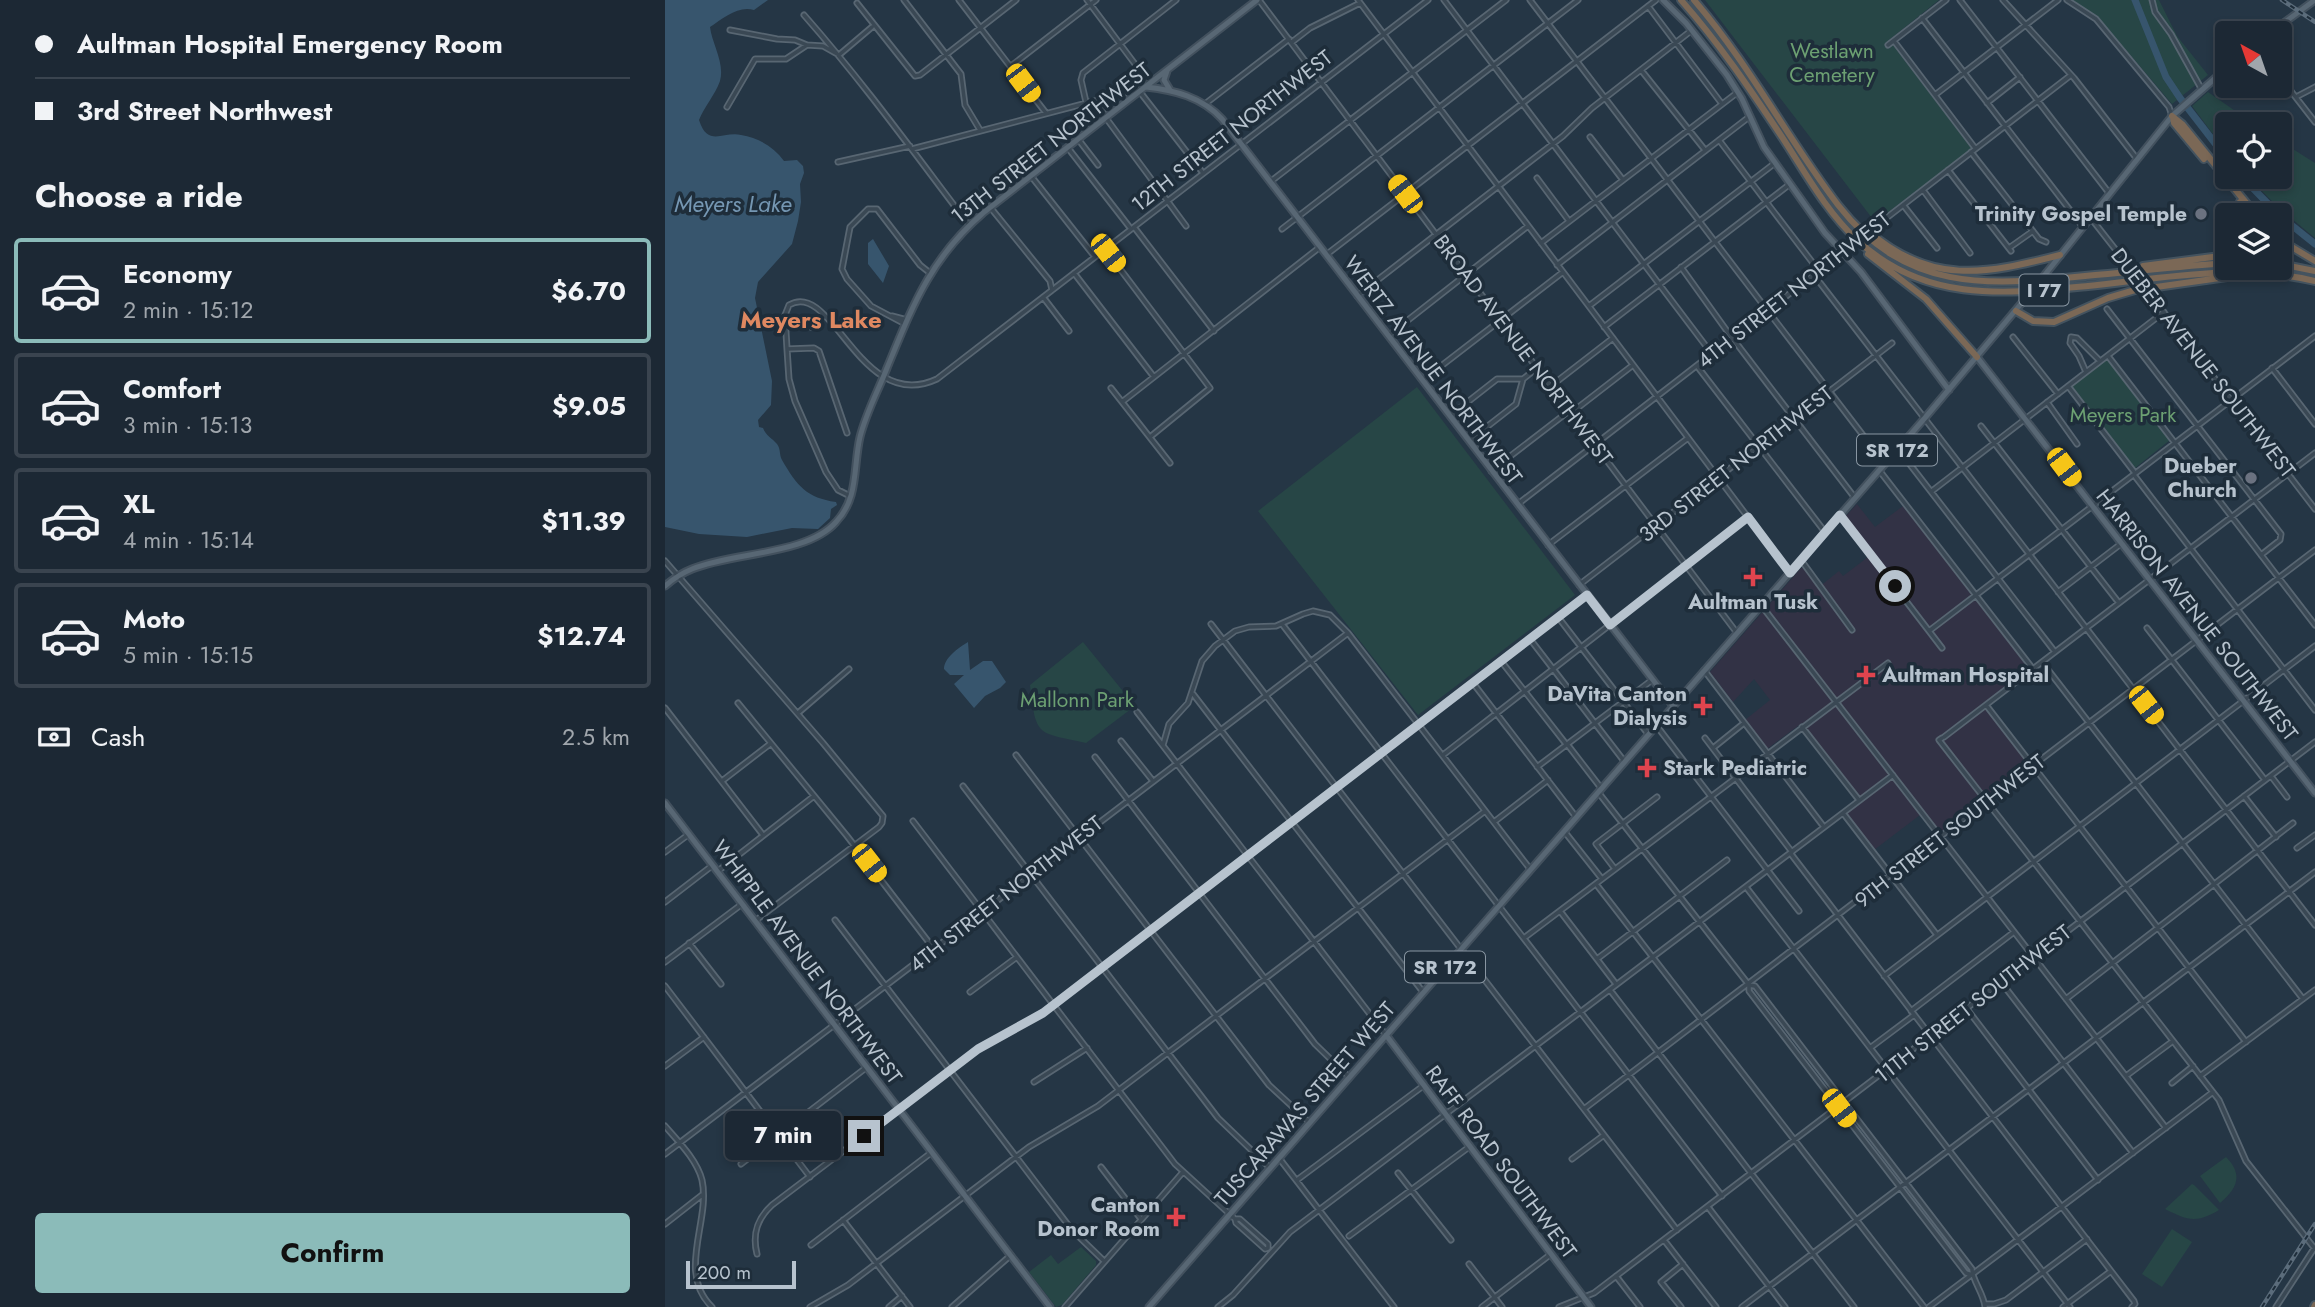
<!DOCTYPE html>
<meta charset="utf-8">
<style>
:root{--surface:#1c2834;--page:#293440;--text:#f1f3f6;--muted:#a0a6ac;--line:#3a444f;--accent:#8bbbb9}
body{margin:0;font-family:Jost,sans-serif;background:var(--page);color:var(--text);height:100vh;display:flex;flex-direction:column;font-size:26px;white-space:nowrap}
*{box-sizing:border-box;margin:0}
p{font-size:23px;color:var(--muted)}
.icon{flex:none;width:38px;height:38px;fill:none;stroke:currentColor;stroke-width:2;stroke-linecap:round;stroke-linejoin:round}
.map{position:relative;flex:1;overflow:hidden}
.panel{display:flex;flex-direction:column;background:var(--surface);width:665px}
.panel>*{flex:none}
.guide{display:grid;align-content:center;height:154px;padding:0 35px;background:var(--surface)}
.needle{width:46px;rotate:320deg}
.controls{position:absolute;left:1550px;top:21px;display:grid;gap:14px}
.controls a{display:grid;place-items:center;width:77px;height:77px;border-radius:7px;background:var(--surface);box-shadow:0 4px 10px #0003,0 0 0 2px var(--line);font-size:35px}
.scale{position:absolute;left:21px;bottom:18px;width:110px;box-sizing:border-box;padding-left:7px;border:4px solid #b7c3ce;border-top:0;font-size:19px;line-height:24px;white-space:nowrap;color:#b7c3ce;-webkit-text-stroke:5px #1e2d3a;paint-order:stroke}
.end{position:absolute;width:32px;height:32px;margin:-16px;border:9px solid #b7c3ce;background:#111;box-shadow:0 0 0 4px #111}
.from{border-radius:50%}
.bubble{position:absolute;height:49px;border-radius:7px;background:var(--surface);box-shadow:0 4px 10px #0003,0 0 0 2px var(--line);font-size:23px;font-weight:700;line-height:49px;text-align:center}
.car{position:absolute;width:21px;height:42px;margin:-21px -10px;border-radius:9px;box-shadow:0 0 5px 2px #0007;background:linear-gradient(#f5c518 24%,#345 0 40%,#f5c518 0 76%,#345 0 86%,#f5c518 0)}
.guide b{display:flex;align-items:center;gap:24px;height:66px;font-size:26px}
.guide b+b{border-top:2px solid var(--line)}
.guide i{width:18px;height:18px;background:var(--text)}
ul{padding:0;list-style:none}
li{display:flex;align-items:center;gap:21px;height:105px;margin:0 14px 10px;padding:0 21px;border:4px solid var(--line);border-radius:7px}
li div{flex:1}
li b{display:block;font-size:26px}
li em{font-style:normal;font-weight:700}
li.selected{border-color:var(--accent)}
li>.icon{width:63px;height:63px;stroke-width:1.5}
h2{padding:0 35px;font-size:32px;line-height:84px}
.pay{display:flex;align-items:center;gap:18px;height:77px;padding:0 35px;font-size:26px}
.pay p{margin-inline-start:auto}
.cta{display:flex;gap:14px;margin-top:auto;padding:14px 35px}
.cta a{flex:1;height:80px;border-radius:7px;background:var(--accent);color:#111;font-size:28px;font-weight:700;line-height:80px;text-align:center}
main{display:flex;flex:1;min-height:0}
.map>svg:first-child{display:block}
.medical{fill:#323245}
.green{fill:#274646}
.water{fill:#37556d}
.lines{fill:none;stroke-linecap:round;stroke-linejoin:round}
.river{stroke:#37556d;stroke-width:7}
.minor-casing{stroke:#586672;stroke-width:7}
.major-casing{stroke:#43515e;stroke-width:9}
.highway-casing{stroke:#44535f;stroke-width:10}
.minor{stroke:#3a4854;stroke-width:3.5}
.major{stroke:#586774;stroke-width:5}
.highway{stroke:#7b6856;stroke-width:6}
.rail-casing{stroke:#5b6c7b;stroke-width:4.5}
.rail{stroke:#1e2d3a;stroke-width:2;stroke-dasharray:5;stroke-linecap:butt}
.minor-bridge-casing{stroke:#586672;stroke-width:7;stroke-linecap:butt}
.major-bridge-casing{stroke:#43515e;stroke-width:9;stroke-linecap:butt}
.minor-bridge{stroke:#3a4854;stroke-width:3.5}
.major-bridge{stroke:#586774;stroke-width:5}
.route{stroke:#b7c3ce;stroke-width:9}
.worship-dot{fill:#6b7280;stroke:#1e2d3a;stroke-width:2.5}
.health-dot{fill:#e0444e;stroke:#1e2d3a;stroke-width:2.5}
.labels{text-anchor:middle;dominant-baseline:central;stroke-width:7;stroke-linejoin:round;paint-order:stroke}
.shield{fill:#1e2d3a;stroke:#8996a2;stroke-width:2}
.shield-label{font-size:19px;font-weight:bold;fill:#b7c3ce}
.park-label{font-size:21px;fill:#6ca072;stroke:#1e2d3a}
.street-label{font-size:21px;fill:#b7c3ce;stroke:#1e2d3a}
.poi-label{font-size:21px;font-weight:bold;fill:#b7c3ce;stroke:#1e2d3a;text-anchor:end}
.water-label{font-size:23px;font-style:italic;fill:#7597b3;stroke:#1e2d3a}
.quarter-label{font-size:24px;font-weight:bold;fill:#df8861;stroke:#1e2d3a}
</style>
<main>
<section class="panel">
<div class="guide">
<b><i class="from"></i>Aultman Hospital Emergency Room</b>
<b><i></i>3rd Street Northwest</b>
</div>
<h2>Choose a ride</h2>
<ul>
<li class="selected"><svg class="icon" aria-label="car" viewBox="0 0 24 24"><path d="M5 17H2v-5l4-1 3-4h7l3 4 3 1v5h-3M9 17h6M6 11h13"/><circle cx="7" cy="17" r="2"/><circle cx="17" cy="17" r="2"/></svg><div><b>Economy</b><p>2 min · 15:12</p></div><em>$6.70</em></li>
<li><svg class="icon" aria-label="car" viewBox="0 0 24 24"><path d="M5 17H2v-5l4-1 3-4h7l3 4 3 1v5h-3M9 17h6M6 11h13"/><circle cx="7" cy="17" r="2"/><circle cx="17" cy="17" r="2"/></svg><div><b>Comfort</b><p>3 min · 15:13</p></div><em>$9.05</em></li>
<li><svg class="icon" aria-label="car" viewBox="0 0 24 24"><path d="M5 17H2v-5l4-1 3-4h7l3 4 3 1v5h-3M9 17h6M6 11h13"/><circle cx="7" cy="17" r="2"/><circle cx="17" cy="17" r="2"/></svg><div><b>XL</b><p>4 min · 15:14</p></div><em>$11.39</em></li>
<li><svg class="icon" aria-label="car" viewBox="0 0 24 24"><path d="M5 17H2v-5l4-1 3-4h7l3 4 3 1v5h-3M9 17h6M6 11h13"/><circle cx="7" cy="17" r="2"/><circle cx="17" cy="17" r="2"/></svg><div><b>Moto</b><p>5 min · 15:15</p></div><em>$12.74</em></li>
</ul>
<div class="pay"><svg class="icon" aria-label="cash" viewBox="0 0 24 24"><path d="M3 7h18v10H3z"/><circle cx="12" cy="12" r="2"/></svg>Cash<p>2.5 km</p></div>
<div class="cta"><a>Confirm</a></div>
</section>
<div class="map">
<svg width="1650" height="1307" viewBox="0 0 1650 1307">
<rect width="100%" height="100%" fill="#253645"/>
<path class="medical" d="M1192,504L1210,527L1238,506L1364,669L1317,704L1364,765L1276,833L1259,812L1209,850L1181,814L1197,801L1137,723L1102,749L1080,720L1105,700L1089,679L1068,702L1045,672L1136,568H1138L1154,587L1174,571L1178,576L1207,554L1180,517Z"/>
<path class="green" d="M1040,0H1274L1224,40L1307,149L1210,222Z
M1408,0H1494L1512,36L1543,75L1507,104L1438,23Z
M1543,92L1589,124H1563V154L1527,106Z
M1615,141L1650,163V238L1615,209L1583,177H1615Z
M1442,359L1505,440L1470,468L1407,386Z
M752,387L910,595L753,715L593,511Z
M418,642L470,706L421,743C372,732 371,738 365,685Z
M1561,1157C1578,1174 1573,1188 1555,1203L1535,1176Z
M1527,1184L1529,1185L1554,1210C1531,1224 1522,1220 1500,1209Z
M1507,1229L1527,1242L1497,1287L1477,1274Z
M416,1247L431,1261V1265L397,1305L391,1307L364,1272L386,1255L393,1264Z"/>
<path class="water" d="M0,0H103L89,10C74,5 58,18 45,27C47,44 60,63 55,81C50,95 39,107 34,120C43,148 58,131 76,135C94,138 109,147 119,161L132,160L138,166L139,173L135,184L136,202L133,221L127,244L93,282L90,298L107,381L106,405L93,420L94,427L98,428C101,436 107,438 112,444C116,449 114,455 117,460C132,486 142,498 171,502L172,505L166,509L165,518L153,529L127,528L82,537L34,534L0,527Z
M208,239L224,266L218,283L203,264V243Z
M303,642L305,670L318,661H327L341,682L335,688L320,696L309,708L289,684L299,675H285L279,669C279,658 293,648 303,642Z"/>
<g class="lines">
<path class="river" d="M1470,0L1501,77L1515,98L1563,160
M1577,177L1614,215
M1615,216L1650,244"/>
<g class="minor-casing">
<path id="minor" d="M239,0L296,74L300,105L315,130
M294,0L381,113
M422,0L485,84
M594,0L1072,633
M693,0L1125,573
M779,0L1047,354
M865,0L1220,464
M1295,0L1444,193
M1338,0L1409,78L1472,159
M1402,0L1431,19L1504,107L1507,116
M1487,0L1490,12L1506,34L1537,90
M192,3L250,76L255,75L351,0
M983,6L1057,104
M139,15C198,82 250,154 304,225
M1257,18L1418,227
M65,30L112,39L130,40L142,45
M1229,41L1310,148
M627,42L645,28L695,3
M1223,45L1281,0
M346,66L431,0
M976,70L1040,150
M1615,77L1650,122
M475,92L538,173
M1270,95L1393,0
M1631,97L1650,87
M433,99L441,118L521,226
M421,102L416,80L418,73L511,0
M1322,103L1355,77
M540,104L624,39
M62,107L90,59H121L142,45L158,46L174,55L207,27
M925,137L958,180
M413,139L433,165
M1054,140L1154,271
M403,148L466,229
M247,149L475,89
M1306,152L1374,239L1381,242
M173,162L245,146
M1283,170L1346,251
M366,176L430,257
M872,178L904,221
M605,182L841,0
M1258,190L1305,253
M1239,206L1272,248
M325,207L385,281L387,290
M1425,217L1458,259
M1211,226L1406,75
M469,227L549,331
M617,229L913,0
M876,243L1073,92
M1344,248L1368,231
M440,249L545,388L485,437
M661,255L991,0
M892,265L1084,117
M1016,267L1062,331L1190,498
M409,273L489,377
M1149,275L1650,925
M1484,293L1650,509
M692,296L898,136L927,108L1027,30
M378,297L404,331
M924,306L1110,163
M1442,309L1616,534L1615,540L1596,555
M227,316L242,320
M240,324L206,306L182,279L177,269L185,227L203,209H212L255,265L265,273
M146,327L158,315
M939,327L1125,184
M724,335L863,226
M1348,337L1393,394
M122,349L149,348L154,351L182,433
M1443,356L1650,625
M1032,366L1160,532
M1607,368L1650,424
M1421,372L1414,356L1405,343L1406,337L1412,338L1435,361
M758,380L898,272
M886,386L948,338
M1403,386L1470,473
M446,388L505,463
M457,402L655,247
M1382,402L1412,444
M906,413L968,365
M786,415L832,379H858L872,368
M1316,426L1454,603
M805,440L851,404L858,379
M1233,449L1390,652
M1214,470L1368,669
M826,471L904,411
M1469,475L1650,710
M1267,491L1499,312
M185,496L173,490L161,472L130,401L124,379L122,349L120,315L124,305C168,279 195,415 272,379L763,0
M853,504L1186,246
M1175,515L1277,648
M883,545L1023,438
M1136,560L1187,630
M0,561L158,743L218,816L217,823L214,827L90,921
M914,585L1227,343
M1393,592L1457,543
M1096,605L1501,1128
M893,617L983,734
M546,624L1012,1230
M617,624L1057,1196
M1482,628L1600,780
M1264,631L1650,336
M865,639L959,761
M836,661L901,744
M1377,662L1638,999
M1039,670L1159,827
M808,683L911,817
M528,694L758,992
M73,703L182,836L269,949
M1321,705L1581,1042
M0,708L98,835
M472,712L721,1035
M133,713L184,669
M991,725L1134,911
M1137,727L1194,800
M1279,737L1650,453
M1040,738L1127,852
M1277,738L1274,740L1554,1100L1581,1161L1650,1249
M456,741L488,781
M902,744L936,788
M498,745L504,724L523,703L537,661L550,646L570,631L584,627L611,626L638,614L648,611L665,615L683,633L865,869
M1048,748L1079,723
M351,755L604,1085L644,1122
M778,755L1083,517
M430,757L650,1044L684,1077
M872,767L987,680
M1606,776L1622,797
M57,781L105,744
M298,786L553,1118L605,1168
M933,792L1084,985L1090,986L1307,1269C1307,1280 1319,1294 1320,1307
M1579,796L1611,837
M1178,813L1272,935
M248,821L510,1164L570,1219
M829,822L883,780
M899,831L937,879
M1632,848L1650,835
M0,852L24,834
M1126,854L1469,1301L1470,1304L1467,1307
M950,869L931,844L992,797
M53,871L149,796
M931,884L1259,1307
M1081,887L1405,1307
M0,902L48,865
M895,911L951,984
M170,920L407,1230L439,1261
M859,938L1223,663
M24,943L56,984
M932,959L1062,860
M0,962L77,904
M1219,976L1650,646
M1336,982L1468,1153
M1084,985V991L1301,1273L1307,1275
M0,986L145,1177
M945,990L1189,1307
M305,992L352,957
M1401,999L1628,823
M1302,1009L1433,1180
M1246,1011L1349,932
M1205,1048L1249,1015
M0,1066L39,1037
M1461,1076L1508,1041
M1535,1076L1650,990
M369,1082L422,1048
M1507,1083L1528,1066
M919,1109L1650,550
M0,1126C13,1141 32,1160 37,1180C46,1221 11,1272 47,1307
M0,1154L683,633
M614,1158L729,1307
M907,1159L939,1135
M76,1164L202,1067
M436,1167L476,1219
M733,1173L786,1240
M632,1180L758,1086
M1043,1207L1120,1307
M570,1219H575L603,1244V1248L600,1249L571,1223Z
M178,1220L245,1307
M0,1224L37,1195
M684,1236L804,1147
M999,1240L1051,1307
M146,1245L267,1152
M92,1254C87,1234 92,1219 107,1205L313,1049L378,1013L922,595
M804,1264L837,1307
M951,1276L975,1307
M1320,1304H1329L1341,1300L1422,1239
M145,1307L183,1285L364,1147L433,1106L820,811
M224,1307L237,1296
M287,1307L346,1255
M400,1307L518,1172
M553,1307L568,1295L625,1232L1228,775
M817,1307L886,1254
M894,1307L929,1293L1650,742
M1016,1307L996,1282L1018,1264
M1077,1307L1650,872
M1264,1307L1548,1092
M1398,1307L1446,1271
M1611,1307L1650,1247"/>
</g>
<g class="major-casing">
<path id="major" d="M998,0L1021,23L1062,75L1077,99L1099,147L1160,233L1196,272L1284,390
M1605,33L1650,0
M502,71L499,80L505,90
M481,87C509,90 537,97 557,119L1008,706
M1382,272L1507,116L1563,67
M1312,357L1650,793
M0,586C8,579 17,573 27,569C68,552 142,555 171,522C194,498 188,467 195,437C201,413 213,391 222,368C248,305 265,259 318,213L592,0
M0,803L385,1307
M721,1035L926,1307
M484,1307L1259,419L1360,299"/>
</g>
<g class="highway-casing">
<path id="highway" d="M1016,0C1054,43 1085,89 1117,137C1140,172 1161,211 1192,240C1260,303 1338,294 1423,286C1498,278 1575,263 1650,281
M1029,0C1085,65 1122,138 1173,205C1241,292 1320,286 1420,276C1467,272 1515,266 1563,263
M1507,116L1517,124L1591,215
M1508,117L1509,123L1539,159
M1575,202L1583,215
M1202,230C1265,286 1321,274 1395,255
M1615,240L1650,261
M1203,254L1261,299L1312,357
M1615,264L1650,271
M1478,266L1563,255
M1351,311L1368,321L1389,322L1443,298L1470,290L1576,275
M1649,1307L1650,1305"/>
</g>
<use href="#minor" class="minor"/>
<use href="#major" class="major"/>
<use href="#highway" class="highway"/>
<g class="rail-casing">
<path id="rail" d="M1617,0L1650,22
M1597,1307L1650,1224"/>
</g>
<use href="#rail" class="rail"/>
<g class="minor-bridge-casing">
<path id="minor-bridge" d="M1186,246L1211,226
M1458,259L1484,293"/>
</g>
<g class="major-bridge-casing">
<path id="major-bridge" d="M1360,299L1382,272"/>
</g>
<use href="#minor-bridge" class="minor-bridge"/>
<use href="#major-bridge" class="major-bridge"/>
</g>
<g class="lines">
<path class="route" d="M199,1136L313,1049L378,1013L922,595L945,625L1083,517L1125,573L1175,515L1230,586"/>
</g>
<g class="worship-dot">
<circle cx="1536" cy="214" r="7"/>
<circle cx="1586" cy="478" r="7"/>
</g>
<g class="health-dot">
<path d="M1084.5 566.5h7v7h7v7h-7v7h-7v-7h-7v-7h7z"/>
<path d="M1197.5 664.5h7v7h7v7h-7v7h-7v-7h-7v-7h7z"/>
<path d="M1034.5 695.5h7v7h7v7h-7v7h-7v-7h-7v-7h7z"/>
<path d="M978.5 757.5h7v7h7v7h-7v7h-7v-7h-7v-7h7z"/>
<path d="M507.5 1206.5h7v7h7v7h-7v7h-7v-7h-7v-7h7z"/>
</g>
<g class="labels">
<g class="shield">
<rect x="1354.5" y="274.5" width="49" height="31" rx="5"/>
<rect x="1192" y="434.5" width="80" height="31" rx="5"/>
<rect x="740" y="951.5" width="80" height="31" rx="5"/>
</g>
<g class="shield-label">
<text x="1379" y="290">I 77</text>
<text x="1232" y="450">SR 172</text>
<text x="780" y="967">SR 172</text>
</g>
<g class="park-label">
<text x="1167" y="51">Westlawn<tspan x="1167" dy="24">Cemetery</tspan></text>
<text x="1458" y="415">Meyers Park</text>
<text x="412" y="700">Mallonn Park</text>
</g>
<g class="street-label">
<text transform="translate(567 131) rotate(-38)">12TH STREET NORTHWEST</text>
<text transform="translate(386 143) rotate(-38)">13TH STREET NORTHWEST</text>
<text transform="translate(1129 290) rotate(-38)">4TH STREET NORTHWEST</text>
<text transform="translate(858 350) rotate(53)">BROAD AVENUE NORTHWEST</text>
<text transform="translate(1538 363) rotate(52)">DUEBER AVENUE SOUTHWEST</text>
<text transform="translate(768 370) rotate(53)">WERTZ AVENUE NORTHWEST</text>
<text transform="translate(1071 464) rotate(-38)">3RD STREET NORTHWEST</text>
<text transform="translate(1532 615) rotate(52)">HARRISON AVENUE SOUTHWEST</text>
<text transform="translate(1285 831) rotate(-38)">9TH STREET SOUTHWEST</text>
<text transform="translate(341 894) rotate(-38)">4TH STREET NORTHWEST</text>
<text transform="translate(142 962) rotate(53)">WHIPPLE AVENUE NORTHWEST</text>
<text transform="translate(1308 1004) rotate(-38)">11TH STREET SOUTHWEST</text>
<text transform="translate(640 1104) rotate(-49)">TUSCARAWAS STREET WEST</text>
<text transform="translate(836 1162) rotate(53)">RAFF ROAD SOUTHWEST</text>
</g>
<g class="poi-label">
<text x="1522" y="214">Trinity Gospel Temple</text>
<text x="1572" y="466">Dueber<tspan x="1572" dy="24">Church</tspan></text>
<text x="1088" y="602" text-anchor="middle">Aultman Tusk</text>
<text x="1217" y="675" text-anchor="start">Aultman Hospital</text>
<text x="1022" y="694">DaVita Canton<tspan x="1022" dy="24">Dialysis</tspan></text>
<text x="998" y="768" text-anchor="start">Stark Pediatric</text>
<text x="495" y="1205">Canton<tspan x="495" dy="24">Donor Room</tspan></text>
</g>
<g class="water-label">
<text x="68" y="204">Meyers Lake</text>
</g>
<g class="quarter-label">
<text x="146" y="319">Meyers Lake</text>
</g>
</g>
</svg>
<div class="controls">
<a><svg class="needle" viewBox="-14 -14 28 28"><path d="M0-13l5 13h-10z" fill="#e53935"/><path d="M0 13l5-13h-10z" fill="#a0a6ac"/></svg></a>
<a><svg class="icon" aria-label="locate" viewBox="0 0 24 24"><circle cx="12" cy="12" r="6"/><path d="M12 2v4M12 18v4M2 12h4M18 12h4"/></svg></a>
<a><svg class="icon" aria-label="layers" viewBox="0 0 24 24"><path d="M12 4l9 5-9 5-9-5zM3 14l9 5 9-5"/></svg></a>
</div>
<div class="scale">200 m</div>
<i class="end from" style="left:1230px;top:586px"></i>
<i class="end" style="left:199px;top:1136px"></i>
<div class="bubble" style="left:60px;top:1111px;width:116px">7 min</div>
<i class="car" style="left:358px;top:83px;rotate:143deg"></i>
<i class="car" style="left:740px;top:194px;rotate:323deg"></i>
<i class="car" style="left:443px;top:253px;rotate:142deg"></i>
<i class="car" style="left:1399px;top:467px;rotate:143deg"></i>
<i class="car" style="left:1481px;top:705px;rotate:142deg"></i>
<i class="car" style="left:204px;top:863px;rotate:142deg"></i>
<i class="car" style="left:1174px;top:1108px;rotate:143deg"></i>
</div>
</main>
